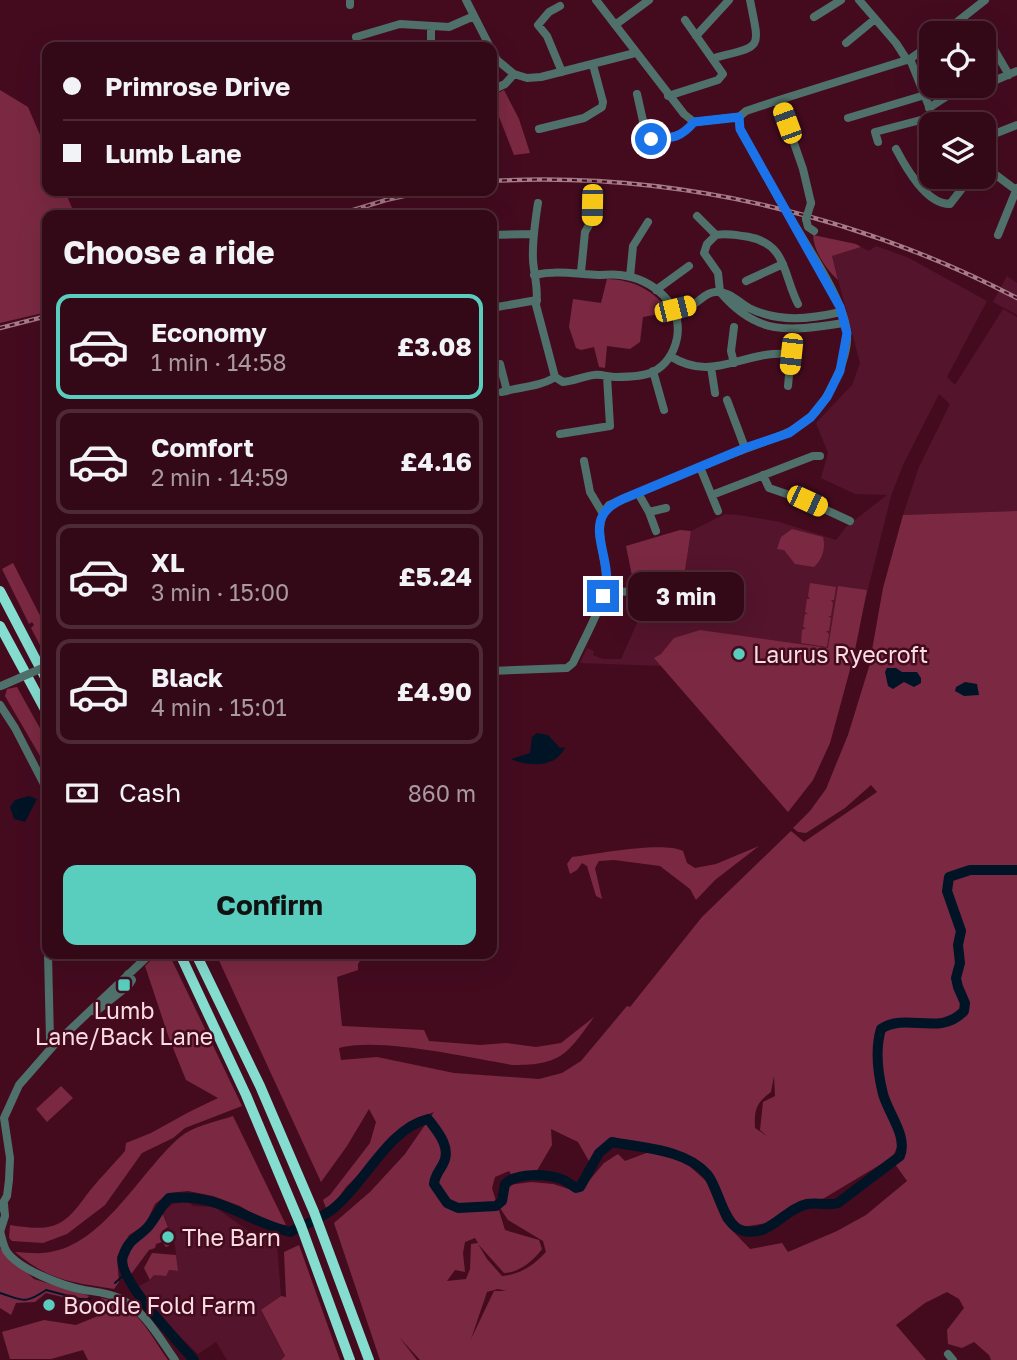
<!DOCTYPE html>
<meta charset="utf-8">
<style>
:root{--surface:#330817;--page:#3b1120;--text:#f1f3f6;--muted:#a99aa1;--line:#4e2936;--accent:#59cebf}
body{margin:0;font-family:"Golos Text",sans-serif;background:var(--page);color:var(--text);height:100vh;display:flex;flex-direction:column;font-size:26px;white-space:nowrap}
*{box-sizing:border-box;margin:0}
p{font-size:23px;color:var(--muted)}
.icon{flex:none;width:38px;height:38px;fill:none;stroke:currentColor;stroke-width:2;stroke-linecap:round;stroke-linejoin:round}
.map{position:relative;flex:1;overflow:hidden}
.sheet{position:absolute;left:42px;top:210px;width:455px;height:749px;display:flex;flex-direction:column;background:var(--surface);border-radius:14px;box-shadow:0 7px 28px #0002,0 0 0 2px var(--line)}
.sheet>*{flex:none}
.top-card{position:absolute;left:42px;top:42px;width:455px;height:154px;border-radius:14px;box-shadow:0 7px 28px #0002,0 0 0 2px var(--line);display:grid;align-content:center;height:154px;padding:0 21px;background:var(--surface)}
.buttons{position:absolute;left:919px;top:21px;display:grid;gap:14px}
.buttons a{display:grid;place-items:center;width:77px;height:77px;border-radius:14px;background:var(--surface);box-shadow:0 7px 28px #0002,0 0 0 2px var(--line);font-size:35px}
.end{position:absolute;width:32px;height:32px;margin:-16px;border:9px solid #1a73e8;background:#fff;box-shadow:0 0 0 4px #fff}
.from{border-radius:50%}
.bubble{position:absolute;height:49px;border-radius:14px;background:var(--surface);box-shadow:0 7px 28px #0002,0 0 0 2px var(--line);font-size:23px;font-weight:700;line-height:49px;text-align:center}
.car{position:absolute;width:21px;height:42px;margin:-21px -10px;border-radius:9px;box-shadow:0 0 5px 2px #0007;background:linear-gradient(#f5c518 24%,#345 0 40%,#f5c518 0 76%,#345 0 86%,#f5c518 0)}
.top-card b{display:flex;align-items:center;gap:24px;height:66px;font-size:26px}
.top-card b+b{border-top:2px solid var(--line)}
.top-card i{width:18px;height:18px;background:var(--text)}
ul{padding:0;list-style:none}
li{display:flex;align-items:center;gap:21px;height:105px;margin:0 14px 10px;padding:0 7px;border:4px solid var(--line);border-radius:14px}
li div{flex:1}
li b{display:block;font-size:26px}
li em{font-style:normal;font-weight:700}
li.current{border-color:var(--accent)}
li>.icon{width:63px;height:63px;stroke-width:1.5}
h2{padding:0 21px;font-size:32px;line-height:84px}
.pay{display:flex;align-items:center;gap:18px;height:77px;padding:0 21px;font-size:26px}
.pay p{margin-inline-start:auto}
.button{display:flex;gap:14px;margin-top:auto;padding:14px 21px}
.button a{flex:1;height:80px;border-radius:14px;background:var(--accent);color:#111;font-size:28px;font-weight:700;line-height:80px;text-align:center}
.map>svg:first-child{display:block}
.built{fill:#54142c}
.green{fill:#7b2943;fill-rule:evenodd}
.water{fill:#001426}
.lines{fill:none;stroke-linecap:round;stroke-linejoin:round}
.stream{stroke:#001426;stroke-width:2}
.river{stroke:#001426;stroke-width:10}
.minor{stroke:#50716b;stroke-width:8}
.highway{stroke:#85ddd0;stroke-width:10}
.rail-casing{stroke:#a67b88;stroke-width:4.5}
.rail{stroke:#440b1f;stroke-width:2;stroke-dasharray:5;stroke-linecap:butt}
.minor-bridge{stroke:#50716b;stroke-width:8}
.route{stroke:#1a73e8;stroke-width:9}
.poi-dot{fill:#59cebf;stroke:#440b1f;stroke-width:2.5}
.labels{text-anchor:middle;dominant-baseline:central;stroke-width:5;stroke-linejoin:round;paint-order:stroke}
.poi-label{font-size:23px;fill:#fadce2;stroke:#440b1f;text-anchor:start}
</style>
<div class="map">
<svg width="1017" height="1360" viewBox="0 0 1017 1360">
<rect width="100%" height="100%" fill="#440b1f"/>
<path class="built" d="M876,246L907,257L987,301L947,377L955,385L1003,309L1017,317V511L903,515L919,467L950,404L939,394L903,465L891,496L830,743L813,780L788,812L661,666L580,663L587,648L594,651L593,655L603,659H621L640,616H678L691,531L725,514L739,515L780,522L836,540L846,527L887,495L855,494L821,478L828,453L816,423L852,385L860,363L832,256L861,247L869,251Z
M1007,276L1017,283V315L993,302Z
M187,1201L193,1206L215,1207L247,1230L277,1243L281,1296L261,1311L285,1357L281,1360H227L216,1342L198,1354L175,1332L137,1287L152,1279L154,1274L161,1276L169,1270L178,1271L175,1245L163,1212L173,1204Z"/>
<path class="green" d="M0,90L28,107L47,151V191H65L75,215H47V312L0,323Z
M504,90L519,119L530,153L514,155L492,99V96Z
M813,235L856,244L861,247L832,256L838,280C826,269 814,252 813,235Z
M607,279C635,280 654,291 670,312L643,317L640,342L630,349L607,346L605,368L599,367L594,347L581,350L576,348L569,327L573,299L601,303Z
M1017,511V1360H991L989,1355L974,1342L962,1348L948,1344L947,1330L964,1308L959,1299L947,1292L925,1303L896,1325L926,1360H420L399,1337L417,1360H380L334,1223L370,1192L405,1154L434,1112L413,1120L346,1187L334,1204L326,1208L323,1200L330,1195L370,1143L376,1122L369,1109L347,1146L321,1182L216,954H365L358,964V970L337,977L342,1026L424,1030L429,1041L480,1045L506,1043L536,1047L561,1043L594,1017C567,1054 562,1065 513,1065C468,1058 380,1037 339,1048L341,1060L377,1057L454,1073L539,1079L562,1073L581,1061L627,1006L630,1007L702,917L791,831L804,842L877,792L871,785L845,808L806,833L798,832L793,828L810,811L826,789L848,735L869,667L883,588L903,515ZM774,1076L775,1096L763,1102L760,1130L767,1136L755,1128C754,1110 756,1103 771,1092ZM551,1129L578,1142L590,1163C595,1155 602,1143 613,1141C633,1137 697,1155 709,1171C723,1188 726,1212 742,1227L768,1223L800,1202L821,1200L893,1157L903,1132L906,1154L895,1164L907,1181L866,1215L837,1231L788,1252L782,1243L750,1249L723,1221L706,1181L685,1162L649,1152L625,1161L618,1154L604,1163L582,1189L572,1190L553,1184L531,1182L509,1185L506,1201L500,1208L508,1220L543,1241L546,1252C533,1266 521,1274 502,1276L487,1259L478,1244L504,1273C519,1273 534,1260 542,1249L539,1240L505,1230L492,1188L495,1177L509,1171L513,1177L535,1174L552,1145ZM475,1238L478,1243L471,1244L470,1269L466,1279L447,1281L455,1270L465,1272L463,1253L465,1242ZM498,1289L506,1291H494L471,1339L487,1292Z
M792,529L823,537C826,548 822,560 814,567L795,564L784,550L777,549L781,537Z
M680,530L691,531L678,616H640L626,546Z
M13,563L47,629V659L31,628L34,625L32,622L29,624L2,569Z
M810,583L836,587L834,600H831L833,603L831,616H828L831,618L829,631H826L829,634L827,647L801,643L802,630L806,628L803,627L805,614H808L805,612L807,599H810L808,596Z
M838,586L867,590L854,655L830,743L813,780L788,812L654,658L661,654L674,638L700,630L828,648Z
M17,687L47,741V768L5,696L7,689Z
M759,846L715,880L696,900L690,889L660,866L614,860L599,861L595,868L602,899L596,896L587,866L582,863L577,870L570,874L567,864L572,857C598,854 662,841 683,851L687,863L695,868L716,864Z
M157,954H169L242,1106L185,1128L173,1138L142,1153L105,1205L67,1234L43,1243L12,1241L9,1238L10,1225C49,1231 62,1230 85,1197C97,1181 112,1166 125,1151L126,1143L151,1133L189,1112L218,1098L186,1080L169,1038L145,966Z
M61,1086L73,1098L47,1122L36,1109Z
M233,1116L286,1225L268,1223L240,1206L213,1196L188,1191L169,1193L155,1204L145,1225L129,1235L117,1257L119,1282L114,1289C71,1282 50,1281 15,1252C24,1252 33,1254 42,1253C101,1250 138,1174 179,1138C193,1126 215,1122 233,1116Z
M161,1209L168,1227L162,1231L169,1246L166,1247L162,1242L156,1244L155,1248L149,1250L129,1277C120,1250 133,1247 148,1229C153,1223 157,1216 161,1209Z
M299,1245L340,1360H281L285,1356L261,1310L281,1296L286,1297L284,1252Z
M0,1248L34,1279L89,1296L86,1300L79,1301L46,1293L35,1302L16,1303L11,1315L0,1308Z
M152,1253L176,1255L178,1271L169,1270L166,1276L154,1275L150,1280L144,1268Z
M101,1298C137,1303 148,1332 168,1360H88L83,1350L51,1359H10L2,1332L44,1320L76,1325L98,1316Z"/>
<path class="water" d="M887,668H896L902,672H917L921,678V683L914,687L904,682L893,689L888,686L885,672Z
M965,682L977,684L979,695L964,696L955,691L956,687Z
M537,733L548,735L560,748L565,747C557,768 529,767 511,759L530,753L532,737Z
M29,796L37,799L25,822L14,819L10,807L15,800Z"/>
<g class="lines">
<path class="stream" d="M115,1283L125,1274
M0,1293C23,1300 24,1305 46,1290L80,1299H90"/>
<path class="river" d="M194,1360C179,1342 115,1278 123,1256C129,1239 136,1239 147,1228C155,1219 160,1207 169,1198C221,1193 245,1221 290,1232C304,1225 322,1218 334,1208C364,1184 389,1128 428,1119C438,1132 452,1148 443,1164C439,1172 435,1175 434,1184L447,1203L458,1208L496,1206L502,1201L505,1184C517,1172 546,1174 561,1179C567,1181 571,1185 576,1188L580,1187L599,1153L612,1142C642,1148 685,1149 707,1174C720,1189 722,1226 744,1231C770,1237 784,1209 807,1204C817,1202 828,1206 838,1203L900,1156C908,1136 888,1113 883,1094C878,1074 875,1049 881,1029C907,1012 940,1037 964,1011L965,1003L958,987L956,978L960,963L958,945L961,931L947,891L949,877L970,870H1017"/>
<path class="minor" d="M350,0V5
M466,0L490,47
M596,0L684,114L694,122L739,117
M859,0L896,43L907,60
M560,6L549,12L538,25L547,36L562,72
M814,17L841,0
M615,25L649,0
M984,32L1009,75
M943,33L985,0
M696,36L729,0
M846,43L875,19
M360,47L356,37L400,24L449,27L474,16
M431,47V26
M492,50L497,60L514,74
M714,58C763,45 760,51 750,0
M910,59L936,124
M984,82L996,80L1017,71
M492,90L505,84L514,74L527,78L541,77L635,53
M637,94L646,134L649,138C668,140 682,137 694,122
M668,96L718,80L723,74L685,20
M779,100L803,169L811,203
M929,108L958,89L968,86
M739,117L746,111L779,100L910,59L931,44
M739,117L740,129L779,199
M848,118L925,95
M539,129L584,118L602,107L603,102L593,65
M984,138L1017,125
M878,142L875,132L932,117
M896,149C906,168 926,204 950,204L971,177
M984,166L1016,190
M697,216L716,235
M806,219L808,227L814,231
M492,235L534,234
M998,235L1017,188
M581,272L585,232L592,220V205
M534,275C556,270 576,274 598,275C605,275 613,274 620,275C653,279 683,304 677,338C674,353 666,365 653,372C642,377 627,377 616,377C608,377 602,374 594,375C584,376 574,381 563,382L555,377L536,305C539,290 534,275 533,260C532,241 535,222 538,203
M630,277L633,246L648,222
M746,281L783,264
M656,290L689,266
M720,292L718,273L704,253L707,244L716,235C727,233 737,235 749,237C787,244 783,275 798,304
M720,292C758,337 790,331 844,323
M675,309C680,308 686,307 691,305C700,302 704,293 715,292C730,291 737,301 749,308C779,323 810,319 841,312
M492,310L497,307L537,300
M670,356C705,378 729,361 765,355C776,353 786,354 797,354
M734,363L731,351L734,327
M500,364L507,391
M711,367L715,393
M653,371L664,410
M788,386L791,354
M502,392C519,387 540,387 555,377
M727,400L745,448
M560,434L610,426L607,376
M584,461L590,492L602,512
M700,467L718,511
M763,475L769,488L807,501L850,521
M638,493L649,512L656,531
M712,495L813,456H820
M649,512L666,508
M606,591L634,592
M492,671L567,668L573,663C581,645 603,605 606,588C609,561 589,527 609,505C652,487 694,469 737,452C762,442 788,436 809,419C827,403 849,358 847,334C846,302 805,244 789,215
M0,705L15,728L47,790
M48,954L50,1040L54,1045
M95,1012L129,985L132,980L128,974
M0,1208L7,1196L9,1180L10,1158L4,1118L19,1085L54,1045L150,954
M0,1231C2,1238 3,1246 7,1252C20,1270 63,1286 84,1290C97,1292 110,1293 121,1299C145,1311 160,1339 175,1360
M0,1232L5,1216L4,1204
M948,1354L953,1360"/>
<path class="highway" d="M0,591L47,681
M0,626L47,713
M180,954L246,1095L301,1226L350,1360
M196,954L260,1086L314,1212L369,1360"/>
<g class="rail-casing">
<path id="rail" d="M492,181C672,171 857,215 1017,298
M337,215L386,200L426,191
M0,328L47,316"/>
</g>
<use href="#rail" class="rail"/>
<path class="minor-bridge" d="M779,199L789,215
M806,219L811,203
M1,686L47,666"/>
</g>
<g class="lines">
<path class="route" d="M603,596C619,560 574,520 623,499L745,448L789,433L811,417L827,397L840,371L847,333L840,307L740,129L739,117L694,122C680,139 671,138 651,139"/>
</g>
<g class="poi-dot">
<circle cx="739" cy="654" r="7"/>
<rect x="117" y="978" width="14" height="14" rx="3.5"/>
<circle cx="168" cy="1237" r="7"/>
<circle cx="49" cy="1305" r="7"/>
</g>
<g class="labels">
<g class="poi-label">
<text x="753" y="654">Laurus Ryecroft</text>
<text x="124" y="1010" text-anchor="middle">Lumb<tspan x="124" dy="26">Lane/Back Lane</tspan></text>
<text x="182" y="1237">The Barn</text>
<text x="63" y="1305">Boodle Fold Farm</text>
</g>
</g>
</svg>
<div class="buttons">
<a><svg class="icon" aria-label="locate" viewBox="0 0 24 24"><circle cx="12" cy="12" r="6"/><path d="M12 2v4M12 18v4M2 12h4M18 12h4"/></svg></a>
<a><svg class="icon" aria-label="layers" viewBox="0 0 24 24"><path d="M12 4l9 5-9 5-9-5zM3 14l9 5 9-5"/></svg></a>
</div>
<i class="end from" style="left:651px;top:139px"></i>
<i class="end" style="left:603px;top:596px"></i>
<div class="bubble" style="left:628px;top:572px;width:116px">3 min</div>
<i class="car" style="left:787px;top:123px;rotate:340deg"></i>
<i class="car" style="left:592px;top:205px;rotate:181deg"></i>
<i class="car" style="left:675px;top:309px;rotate:76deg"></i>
<i class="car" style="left:791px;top:354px;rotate:186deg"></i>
<i class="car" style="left:807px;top:501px;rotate:115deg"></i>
<div class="top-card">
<b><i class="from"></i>Primrose Drive</b>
<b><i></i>Lumb Lane</b>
</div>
<section class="sheet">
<h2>Choose a ride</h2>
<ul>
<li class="current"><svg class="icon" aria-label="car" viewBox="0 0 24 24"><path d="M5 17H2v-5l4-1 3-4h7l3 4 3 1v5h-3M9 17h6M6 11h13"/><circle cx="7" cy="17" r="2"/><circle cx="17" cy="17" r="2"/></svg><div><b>Economy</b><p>1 min · 14:58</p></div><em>£3.08</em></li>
<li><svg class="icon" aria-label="car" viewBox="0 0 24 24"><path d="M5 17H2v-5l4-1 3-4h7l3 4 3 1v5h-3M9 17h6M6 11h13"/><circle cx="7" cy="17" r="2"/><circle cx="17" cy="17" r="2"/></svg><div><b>Comfort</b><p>2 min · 14:59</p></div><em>£4.16</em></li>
<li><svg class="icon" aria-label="car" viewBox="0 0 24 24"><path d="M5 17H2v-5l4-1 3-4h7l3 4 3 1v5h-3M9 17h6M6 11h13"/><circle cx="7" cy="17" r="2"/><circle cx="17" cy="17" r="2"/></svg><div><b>XL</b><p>3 min · 15:00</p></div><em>£5.24</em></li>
<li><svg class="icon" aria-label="car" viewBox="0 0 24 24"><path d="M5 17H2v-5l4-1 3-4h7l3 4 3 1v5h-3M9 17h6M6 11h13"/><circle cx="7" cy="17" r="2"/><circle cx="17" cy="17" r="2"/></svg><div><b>Black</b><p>4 min · 15:01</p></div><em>£4.90</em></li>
</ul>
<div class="pay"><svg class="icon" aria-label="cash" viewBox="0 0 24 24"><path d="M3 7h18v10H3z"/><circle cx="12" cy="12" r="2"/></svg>Cash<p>860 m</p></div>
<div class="button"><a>Confirm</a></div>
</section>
</div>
